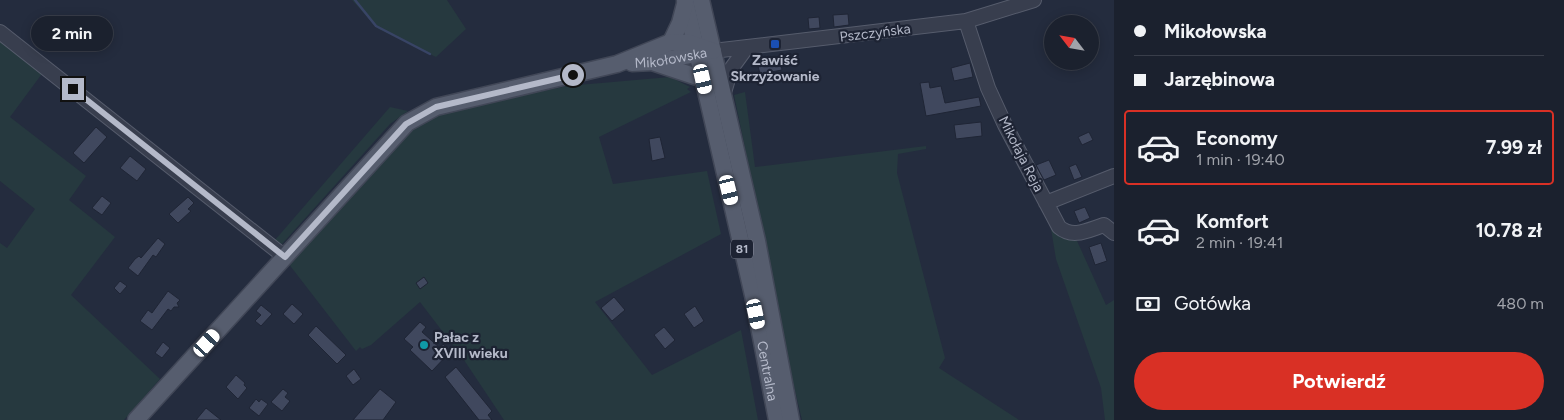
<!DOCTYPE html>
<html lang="pl">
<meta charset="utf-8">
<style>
:root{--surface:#1b212e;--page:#242936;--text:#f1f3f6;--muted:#a0a3aa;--line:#393e4a;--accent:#d93025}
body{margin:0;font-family:Figtree,sans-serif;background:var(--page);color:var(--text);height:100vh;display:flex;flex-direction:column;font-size:19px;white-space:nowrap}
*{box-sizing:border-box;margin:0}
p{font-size:16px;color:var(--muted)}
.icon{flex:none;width:28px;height:28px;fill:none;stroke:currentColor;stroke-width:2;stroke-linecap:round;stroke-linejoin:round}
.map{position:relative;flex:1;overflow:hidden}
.panel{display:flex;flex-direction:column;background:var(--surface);width:450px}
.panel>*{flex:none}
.guide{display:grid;align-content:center;height:110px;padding:0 20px;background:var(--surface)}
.needle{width:32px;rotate:301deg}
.tools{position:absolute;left:1044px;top:15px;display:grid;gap:10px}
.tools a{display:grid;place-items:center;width:55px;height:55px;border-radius:50%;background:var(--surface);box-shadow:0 2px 12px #0003,0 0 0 1px var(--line);font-size:25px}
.end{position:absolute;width:22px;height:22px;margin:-11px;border:6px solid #b4b9c9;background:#111;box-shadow:0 0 0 2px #111}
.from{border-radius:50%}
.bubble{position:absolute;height:35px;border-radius:18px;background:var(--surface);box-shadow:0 2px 12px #0003,0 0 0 1px var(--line);font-size:16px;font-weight:700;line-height:35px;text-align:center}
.car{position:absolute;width:15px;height:30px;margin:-15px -8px;border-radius:6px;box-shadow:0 0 4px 1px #0007;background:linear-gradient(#fff 24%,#345 0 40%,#fff 0 76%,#345 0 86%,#fff 0)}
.guide b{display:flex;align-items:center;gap:18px;height:48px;font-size:19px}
.guide b+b{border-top:1px solid var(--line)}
.guide i{width:12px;height:12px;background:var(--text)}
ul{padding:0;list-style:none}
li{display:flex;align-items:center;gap:15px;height:75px;margin:0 10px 8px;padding:0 10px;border:2px solid transparent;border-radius:5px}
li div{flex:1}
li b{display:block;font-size:19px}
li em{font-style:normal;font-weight:700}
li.on{border-color:var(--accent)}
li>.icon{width:45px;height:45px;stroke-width:1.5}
.pay{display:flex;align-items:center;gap:12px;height:55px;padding:0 20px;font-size:19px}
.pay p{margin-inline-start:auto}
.action{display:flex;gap:10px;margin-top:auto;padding:10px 20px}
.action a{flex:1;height:58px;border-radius:30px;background:var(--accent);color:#fff;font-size:20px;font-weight:700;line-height:58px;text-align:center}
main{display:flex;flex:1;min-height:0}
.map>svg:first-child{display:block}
.green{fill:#26393f}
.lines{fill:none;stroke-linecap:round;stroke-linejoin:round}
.stream{stroke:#384465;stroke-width:2.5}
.building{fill:#40485e;stroke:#1f2535}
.minor-casing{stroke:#565c6c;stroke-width:16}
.major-casing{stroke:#414757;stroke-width:19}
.minor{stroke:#383e4e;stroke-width:14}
.major{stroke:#565d6e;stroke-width:16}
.route{stroke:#b4b9c9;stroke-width:6}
.transit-dot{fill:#1a4fb4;stroke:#1d2333;stroke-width:2}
.culture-dot{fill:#0f9aa8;stroke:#1d2333;stroke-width:2}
.labels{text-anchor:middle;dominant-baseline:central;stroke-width:4.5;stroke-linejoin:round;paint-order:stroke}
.shield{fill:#1d2333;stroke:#878c9c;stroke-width:1}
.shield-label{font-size:12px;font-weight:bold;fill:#b4b9c9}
.street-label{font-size:14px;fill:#b4b9c9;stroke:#1d2333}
.poi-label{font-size:14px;font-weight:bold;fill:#b4b9c9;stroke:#1d2333}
</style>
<main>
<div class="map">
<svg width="1114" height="420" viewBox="0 0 1114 420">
<rect width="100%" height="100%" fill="#242c3e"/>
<path class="green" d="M352,0H447L466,29L436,57L377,28Z
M0,37L44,71L10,117L86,176L69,200L115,237L71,295L160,379L124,420H0V243L7,248L35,209L0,181Z
M670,77L690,87L687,89L691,92L599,137L613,184L707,171L721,234L595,302L652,375L741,330L758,420H504L462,357L420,302L371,345L362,349L360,347L356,351L281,254L405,128L438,113L567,86Z
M745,92L755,167L926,146V149L898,154L897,173L945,358L939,368L1019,420H802L785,349L782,327L734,95Z
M390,107L408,111L390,124L282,244L275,240Z
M1050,223L1073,232L1106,305L1114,300V420H1105L1101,388L1056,259Z"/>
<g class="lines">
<path class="stream" d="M355,0L376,26L430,54"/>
</g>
<path class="building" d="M848,14L849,25L834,27L833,15Z
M819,17L820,28L809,29L808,18Z
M780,58L782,70L760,74L758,66L768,64V60Z
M970,63L973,77L954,81L951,68Z
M929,82L930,88L941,86L945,103L979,97L981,106L926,116L920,83Z
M981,122L982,136L956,139L954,125Z
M96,127L107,137L84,163L73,153Z
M1089,132L1093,140L1082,145L1078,137Z
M660,137L665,158L652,161L649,139Z
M130,156L146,169L137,181L120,168Z
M1049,160L1056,175L1044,180L1036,165Z
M1076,164L1082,177L1074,180L1069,167Z
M102,196L111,203L102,215L92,208Z
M188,197L194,203L188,209L191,211L178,223L169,214Z
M1085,207L1090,218L1079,223L1074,211Z
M158,238L165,244L156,257L153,255L138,276L128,268L135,259L139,256L141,258Z
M1101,243L1107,261L1095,265L1089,247Z
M424,277L428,283L420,289L416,283Z
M120,281L127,286L120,294L114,288Z
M168,291L180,300L177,303L179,307H174L171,311L168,309L152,330L140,321L148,310L152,313Z
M614,297L625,310L612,321L601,308Z
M292,304L303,314L294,324L283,314Z
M261,305L272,314L261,326L255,321L261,315L256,311Z
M695,306L704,321L694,328L684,314Z
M420,322L426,327L422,332L440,348L443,344L451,351L432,371L410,350L413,347L404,339Z
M316,326L346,355L337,364L308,335Z
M664,327L675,340L665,349L654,335Z
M163,342L170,348L162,358L155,353Z
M456,367L492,411L488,415L492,420H479L445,377Z
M354,369L361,379L353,385L346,376Z
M236,375L245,383L244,385L247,388L238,399L226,387Z
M283,389L288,393L285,397L290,401L282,411L271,402Z
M380,389L396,402L383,420H353Z
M256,399L259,402L261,399L268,404L259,416L249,408Z
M206,408L221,420H196Z"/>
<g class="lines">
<g class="minor-casing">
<path id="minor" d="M966,21L988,88L1005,125L1059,227C1073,239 1088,230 1104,225L1114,233
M0,32L285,257
M713,51L966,21L1034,0
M723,96L731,69L747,47
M1046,203L1114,176"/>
</g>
<g class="major-casing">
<g id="major">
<path id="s1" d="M685,0L753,295L777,420"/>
<path d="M701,0L757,241L791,420"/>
<path d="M671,42L680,23L685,4"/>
<path id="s2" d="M632,63L653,62L707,52"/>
<path d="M655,63L703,79"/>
<path d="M136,420L407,123L436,107L617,64L671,42L690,43L713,51"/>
</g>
</g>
<use href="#minor" class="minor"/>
<use href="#major" class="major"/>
</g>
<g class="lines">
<path class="route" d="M73,89L285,257L406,124L436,107L573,75"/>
</g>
<rect class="transit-dot" x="770" y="39" width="10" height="10" rx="2.5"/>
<circle class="culture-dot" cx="424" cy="345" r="5"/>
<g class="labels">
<rect class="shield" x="731" y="239.5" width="22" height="19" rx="4"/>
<g class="shield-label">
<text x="742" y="249">81</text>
</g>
<g class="street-label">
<text transform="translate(875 33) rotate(-7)">Pszczyńska</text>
<text stroke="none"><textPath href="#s2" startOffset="39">Mikołowska</textPath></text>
<text transform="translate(1021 154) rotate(63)">Mikołaja Reja</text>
<text stroke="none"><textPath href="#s1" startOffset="380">Centralna</textPath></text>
</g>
<g class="poi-label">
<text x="775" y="60">Zawiść<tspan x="775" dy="16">Skrzyżowanie</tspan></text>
<text x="434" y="337" text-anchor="start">Pałac z<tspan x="434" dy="16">XVIII wieku</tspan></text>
</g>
</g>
</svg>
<div class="tools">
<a><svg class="needle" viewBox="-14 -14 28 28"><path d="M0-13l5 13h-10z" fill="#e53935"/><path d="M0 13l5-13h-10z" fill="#a0a3aa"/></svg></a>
</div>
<i class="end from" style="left:573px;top:75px"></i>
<i class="end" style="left:73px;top:89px"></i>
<div class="bubble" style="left:31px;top:16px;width:82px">2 min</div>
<i class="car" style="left:703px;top:79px;rotate:167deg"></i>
<i class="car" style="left:729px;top:190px;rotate:166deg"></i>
<i class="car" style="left:756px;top:314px;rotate:168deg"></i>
<i class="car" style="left:207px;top:343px;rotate:42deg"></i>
</div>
<section class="panel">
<div class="guide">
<b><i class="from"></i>Mikołowska</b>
<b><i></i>Jarzębinowa</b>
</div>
<ul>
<li class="on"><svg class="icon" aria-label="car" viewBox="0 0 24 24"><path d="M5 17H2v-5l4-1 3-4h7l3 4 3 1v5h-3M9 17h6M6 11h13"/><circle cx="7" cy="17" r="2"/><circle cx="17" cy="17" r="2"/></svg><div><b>Economy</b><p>1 min · 19:40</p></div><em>7.99 zł</em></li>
<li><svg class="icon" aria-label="car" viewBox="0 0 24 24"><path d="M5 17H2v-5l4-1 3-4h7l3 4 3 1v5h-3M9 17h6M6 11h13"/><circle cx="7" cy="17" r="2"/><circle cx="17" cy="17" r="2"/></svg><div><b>Komfort</b><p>2 min · 19:41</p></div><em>10.78 zł</em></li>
</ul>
<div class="pay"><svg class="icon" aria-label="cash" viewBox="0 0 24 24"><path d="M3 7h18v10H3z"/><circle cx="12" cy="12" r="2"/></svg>Gotówka<p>480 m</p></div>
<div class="action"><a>Potwierdź</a></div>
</section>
</main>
